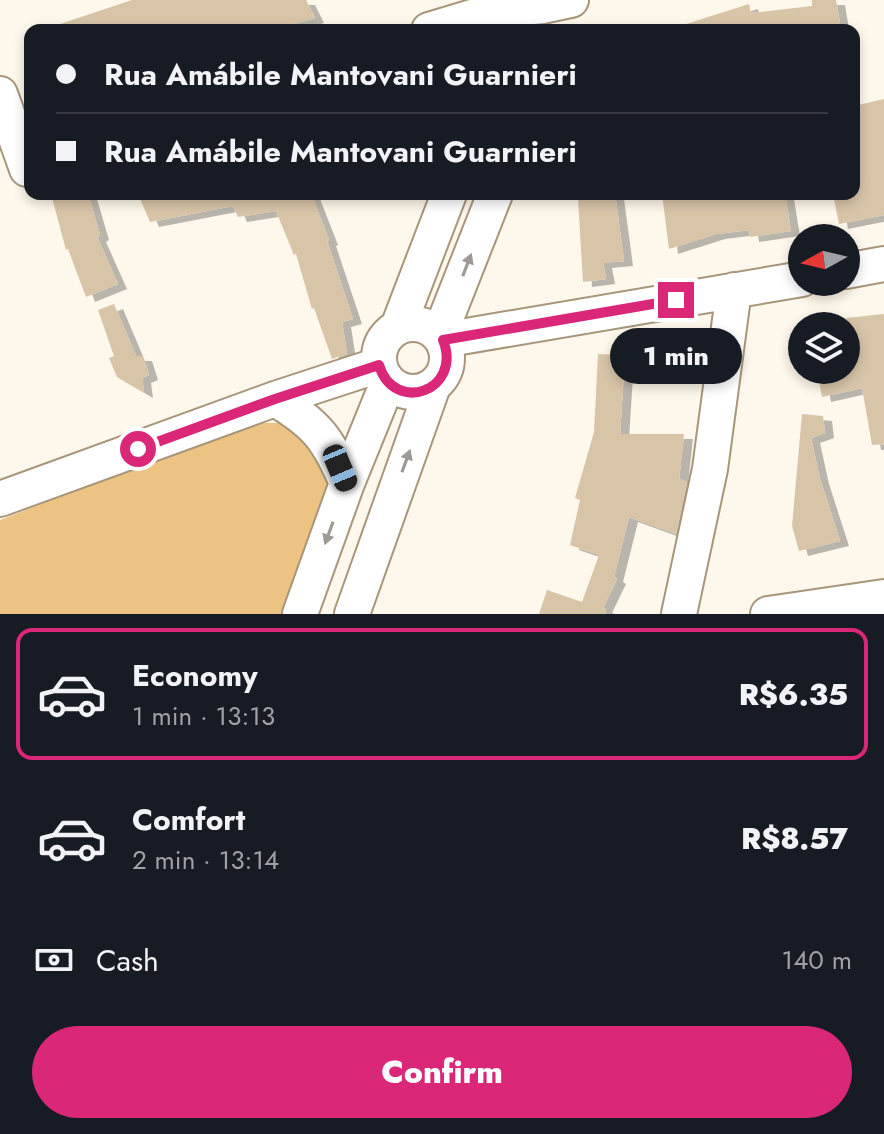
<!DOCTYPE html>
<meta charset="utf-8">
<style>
:root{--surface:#171b24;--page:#20242c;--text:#f1f3f6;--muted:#9ea1a6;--line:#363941;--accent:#db2777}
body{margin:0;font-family:Jost,sans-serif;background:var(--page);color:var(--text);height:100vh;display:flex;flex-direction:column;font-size:30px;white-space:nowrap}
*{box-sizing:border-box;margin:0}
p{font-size:26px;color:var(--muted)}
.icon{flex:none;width:44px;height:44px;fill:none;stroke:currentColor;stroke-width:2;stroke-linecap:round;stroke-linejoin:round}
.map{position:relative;height:614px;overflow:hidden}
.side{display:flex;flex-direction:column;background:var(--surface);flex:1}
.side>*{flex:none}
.hud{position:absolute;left:24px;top:24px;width:836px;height:176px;border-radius:16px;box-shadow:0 4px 12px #0003;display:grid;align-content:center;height:176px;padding:0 32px;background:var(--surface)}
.needle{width:52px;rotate:262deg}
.controls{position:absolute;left:788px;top:224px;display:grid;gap:16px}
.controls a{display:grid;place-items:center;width:72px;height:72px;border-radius:50%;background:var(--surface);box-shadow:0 4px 12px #0003;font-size:40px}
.end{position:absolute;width:36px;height:36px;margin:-18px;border:10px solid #db2777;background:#fff;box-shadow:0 0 0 4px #fff}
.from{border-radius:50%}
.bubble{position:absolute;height:56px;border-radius:28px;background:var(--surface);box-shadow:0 4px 12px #0003;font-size:26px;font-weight:800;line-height:56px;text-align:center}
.car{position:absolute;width:24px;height:48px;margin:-24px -12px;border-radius:10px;box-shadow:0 0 6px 2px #0007;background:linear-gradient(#222 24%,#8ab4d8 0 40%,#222 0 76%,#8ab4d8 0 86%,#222 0)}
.hud b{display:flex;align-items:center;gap:28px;height:76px;font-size:30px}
.hud b+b{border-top:2px solid var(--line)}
.hud i{width:20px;height:20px;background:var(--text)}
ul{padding:14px 0 0;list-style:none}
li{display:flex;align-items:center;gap:24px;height:132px;margin:0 16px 12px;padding:0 16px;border:4px solid transparent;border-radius:16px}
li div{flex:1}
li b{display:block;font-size:30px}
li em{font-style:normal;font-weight:800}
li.active{border-color:var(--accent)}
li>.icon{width:72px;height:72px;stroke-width:1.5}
.pay{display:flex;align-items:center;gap:20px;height:88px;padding:0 32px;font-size:30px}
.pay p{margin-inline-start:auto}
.cta{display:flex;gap:16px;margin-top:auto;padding:16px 32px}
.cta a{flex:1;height:92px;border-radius:48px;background:var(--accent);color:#fff;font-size:32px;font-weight:800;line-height:92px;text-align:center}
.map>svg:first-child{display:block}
.green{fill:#ecc383}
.building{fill:#d8c5a8;filter:url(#shadow)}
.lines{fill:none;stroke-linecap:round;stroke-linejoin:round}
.minor-casing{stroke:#a8967a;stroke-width:38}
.minor{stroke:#fff;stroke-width:34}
.oneway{fill:#9d9a95}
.route{stroke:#db2777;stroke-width:10}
</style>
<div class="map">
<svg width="884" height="614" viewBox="0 0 884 614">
<defs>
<filter id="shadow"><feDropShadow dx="9" dy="5" stdDeviation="0" flood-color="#0004"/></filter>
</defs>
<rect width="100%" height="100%" fill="#fef7eb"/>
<path class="green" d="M251,423H283L310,428L329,479L282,614H0V520Z"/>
<path class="building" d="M132,0H306L315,18L273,30H189L188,26L168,30H55L54,26Z
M812,0H836L841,30H683V25L749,4L751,13L812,6Z
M884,99V215L839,224L833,194H854V106Z
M51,194H88L100,235L97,237L118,284L86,297L68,249L66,250Z
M138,194H311L329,240L327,241L353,319L342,322L347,354L332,359L314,308L312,309L296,254L294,255L276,211L238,217L233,206L150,222Z
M599,194H615L624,261L603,263L606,279L583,282L578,199Z
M662,194H785L791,231L750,237L749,230L716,234L669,249Z
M114,304L136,356H143L149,375L142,378L144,393L117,377L109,358L114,356L98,310Z
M884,314V444L872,445L862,388L822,397L817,370H846V318Z
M598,354L625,355L620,434H684L679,479L687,482L676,534L629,517L614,577L617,579L603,608L606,609L605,614H539L547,590L582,602L599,555L570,545L580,500L575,498L594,432Z
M802,414L823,416L825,433L811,438L820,479L840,541L799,551L792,526Z"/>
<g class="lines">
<g class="minor-casing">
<path id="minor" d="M429,30L492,11L543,6L571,0
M0,94L27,169
M846,271L884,264
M379 358a34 34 0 1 1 68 0a34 34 0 1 1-68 0Z
M398,327L449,194
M439,336L495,194
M443,340L802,279
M275,399C317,424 328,439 347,483
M0,499L275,399L379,365
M300,614L347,483L388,382
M352,614L433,386
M679,614L710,469L734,290
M768,614L884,597"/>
</g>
<use href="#minor" class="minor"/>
</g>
<defs><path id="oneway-solid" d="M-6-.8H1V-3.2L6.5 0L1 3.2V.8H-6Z" transform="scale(2)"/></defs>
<g class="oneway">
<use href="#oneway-solid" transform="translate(467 265) rotate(-69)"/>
<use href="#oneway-solid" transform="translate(406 461) rotate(-70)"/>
<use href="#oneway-solid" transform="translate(329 533) rotate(110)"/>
</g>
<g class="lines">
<path class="route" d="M138,449L275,399L379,365C394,415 463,391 443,340L676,300"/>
</g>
</svg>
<div class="controls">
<a><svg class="needle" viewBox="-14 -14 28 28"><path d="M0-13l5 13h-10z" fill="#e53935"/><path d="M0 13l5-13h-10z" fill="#9ea1a6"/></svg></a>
<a><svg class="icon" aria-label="layers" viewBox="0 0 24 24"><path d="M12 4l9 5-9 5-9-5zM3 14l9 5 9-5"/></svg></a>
</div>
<i class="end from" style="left:138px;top:449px"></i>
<i class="end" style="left:676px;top:300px"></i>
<div class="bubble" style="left:610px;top:328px;width:132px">1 min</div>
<i class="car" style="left:340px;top:468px;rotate:157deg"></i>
<div class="hud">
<b><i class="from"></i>Rua Amábile Mantovani Guarnieri</b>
<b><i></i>Rua Amábile Mantovani Guarnieri</b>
</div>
</div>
<section class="side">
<ul>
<li class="active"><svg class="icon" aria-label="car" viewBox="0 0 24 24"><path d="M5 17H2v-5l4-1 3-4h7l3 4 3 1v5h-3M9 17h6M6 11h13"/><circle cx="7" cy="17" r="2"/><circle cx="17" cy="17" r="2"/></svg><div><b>Economy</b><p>1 min · 13:13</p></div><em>R$6.35</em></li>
<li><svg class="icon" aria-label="car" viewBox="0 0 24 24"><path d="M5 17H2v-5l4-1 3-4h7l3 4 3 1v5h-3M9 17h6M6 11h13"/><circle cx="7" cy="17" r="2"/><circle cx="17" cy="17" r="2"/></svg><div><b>Comfort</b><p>2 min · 13:14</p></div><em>R$8.57</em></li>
</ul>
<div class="pay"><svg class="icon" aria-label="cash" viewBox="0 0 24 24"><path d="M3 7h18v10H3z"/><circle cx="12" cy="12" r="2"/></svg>Cash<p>140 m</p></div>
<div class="cta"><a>Confirm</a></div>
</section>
